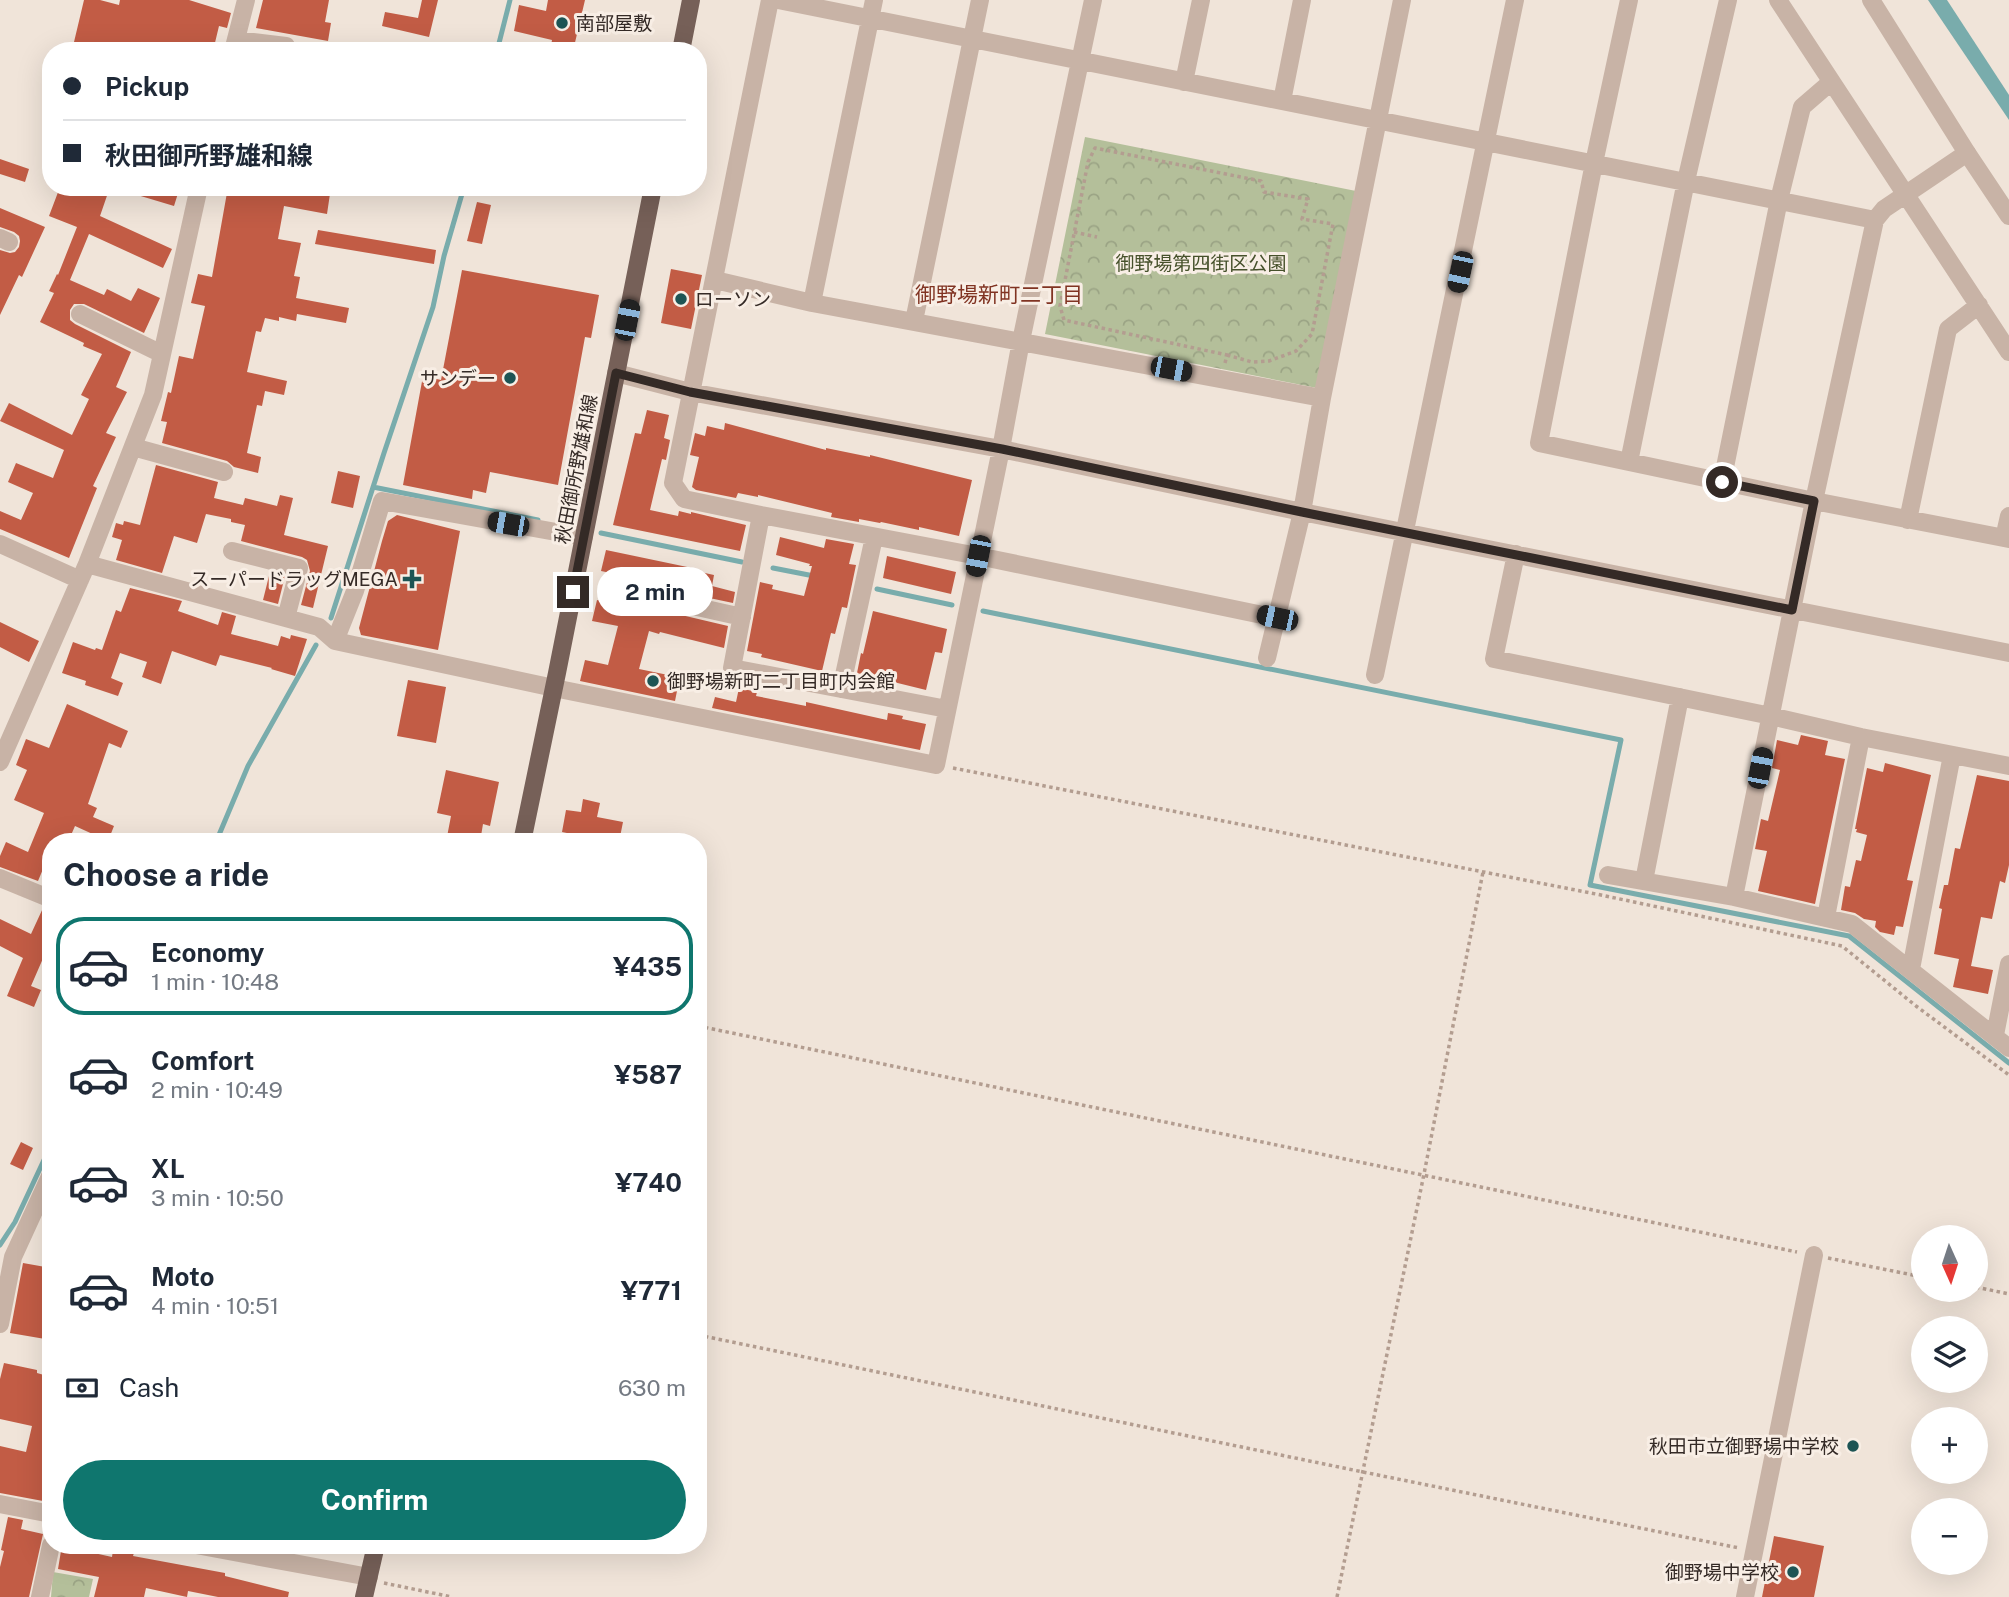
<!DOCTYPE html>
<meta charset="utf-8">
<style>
:root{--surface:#fff;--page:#f6f6f7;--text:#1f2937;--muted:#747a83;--line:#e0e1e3;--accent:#0f766e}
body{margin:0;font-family:"Public Sans","Noto Sans JP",sans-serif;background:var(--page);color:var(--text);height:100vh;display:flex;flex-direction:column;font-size:26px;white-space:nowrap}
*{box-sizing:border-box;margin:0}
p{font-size:23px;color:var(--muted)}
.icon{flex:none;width:38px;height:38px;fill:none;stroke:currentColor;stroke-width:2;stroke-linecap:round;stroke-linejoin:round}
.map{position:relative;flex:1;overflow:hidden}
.sheet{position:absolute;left:42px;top:833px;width:665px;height:721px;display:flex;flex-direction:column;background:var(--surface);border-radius:28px;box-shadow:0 7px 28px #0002}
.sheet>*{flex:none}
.top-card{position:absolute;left:42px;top:42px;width:665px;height:154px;border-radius:28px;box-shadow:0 7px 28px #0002;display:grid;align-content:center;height:154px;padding:0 21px;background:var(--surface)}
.needle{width:46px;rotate:177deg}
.controls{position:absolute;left:1911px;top:1225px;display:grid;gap:14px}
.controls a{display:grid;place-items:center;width:77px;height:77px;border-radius:50%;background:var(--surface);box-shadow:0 7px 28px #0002;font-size:35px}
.end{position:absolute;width:32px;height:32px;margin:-16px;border:9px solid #342a26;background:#fff;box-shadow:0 0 0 4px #fff}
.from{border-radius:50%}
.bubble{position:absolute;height:49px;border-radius:24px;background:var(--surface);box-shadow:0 7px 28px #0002;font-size:23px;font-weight:700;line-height:49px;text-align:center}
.car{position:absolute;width:21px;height:42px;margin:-21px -10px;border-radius:9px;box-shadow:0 0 5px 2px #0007;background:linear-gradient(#222 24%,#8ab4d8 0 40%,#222 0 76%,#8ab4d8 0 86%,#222 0)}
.top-card b{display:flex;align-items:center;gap:24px;height:66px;font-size:26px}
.top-card b+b{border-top:2px solid var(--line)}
.top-card i{width:18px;height:18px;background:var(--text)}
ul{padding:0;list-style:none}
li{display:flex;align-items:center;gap:21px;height:98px;margin:0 14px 10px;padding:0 7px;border:4px solid transparent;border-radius:28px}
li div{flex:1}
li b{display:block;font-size:26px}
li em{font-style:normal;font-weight:700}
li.on{border-color:var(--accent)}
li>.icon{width:63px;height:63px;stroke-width:1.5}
h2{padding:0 21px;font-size:32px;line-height:84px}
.pay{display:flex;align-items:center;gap:18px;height:77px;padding:0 21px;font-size:26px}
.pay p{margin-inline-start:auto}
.primary-button{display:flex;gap:14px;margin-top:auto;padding:14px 21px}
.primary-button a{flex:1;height:80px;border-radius:42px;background:var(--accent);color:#fff;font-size:28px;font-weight:700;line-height:80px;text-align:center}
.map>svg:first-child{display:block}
.park{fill:url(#park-crowns)}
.water{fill:#79acac}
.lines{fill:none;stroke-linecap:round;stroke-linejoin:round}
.stream{stroke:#79acac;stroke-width:5}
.building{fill:#c25c45}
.path{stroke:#b39d90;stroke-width:3.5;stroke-dasharray:3.5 3.5;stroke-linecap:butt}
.minor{stroke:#c8b3a6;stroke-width:18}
.tertiary{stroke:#c8b3a6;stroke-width:18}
.primary{stroke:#766058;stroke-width:18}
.route{stroke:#342a26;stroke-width:9}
.poi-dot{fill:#1d5454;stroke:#f8eee5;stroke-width:2.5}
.labels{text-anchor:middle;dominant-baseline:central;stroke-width:6;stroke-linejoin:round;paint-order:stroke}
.poi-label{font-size:19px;fill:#342a26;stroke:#f8eee5;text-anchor:end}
.park-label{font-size:19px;fill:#46512b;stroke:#f8eee5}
.street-label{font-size:19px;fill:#342a26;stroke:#f8eee5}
.neighbourhood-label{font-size:21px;fill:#803322;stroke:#f8eee5}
</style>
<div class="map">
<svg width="2009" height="1597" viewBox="0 0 2009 1597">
<defs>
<pattern id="park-crowns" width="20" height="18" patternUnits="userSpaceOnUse" patternTransform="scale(1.75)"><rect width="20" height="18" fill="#b4bf9a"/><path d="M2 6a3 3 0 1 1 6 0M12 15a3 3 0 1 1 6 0" fill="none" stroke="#9ba485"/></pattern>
</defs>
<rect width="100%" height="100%" fill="#f0e4d9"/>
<path class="park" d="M1085,137L1356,191L1317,388L1045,334Z
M53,1572L93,1579L89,1597H51Z"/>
<path class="water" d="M1928,0H1947L2009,95V120Z"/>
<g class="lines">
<path class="stream" d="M497,51L510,0
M373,487L538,520
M601,533L742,562
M773,568L814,576
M877,589L952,605
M983,611L1621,740L1590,885L1849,936L2009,1063
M331,618L384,453L433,307L444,256L464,187
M216,842L248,766L316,645
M0,1245L15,1222L51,1145"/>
</g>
<path class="building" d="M84,0H100L119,5L120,0H189L231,13L227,28L219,26L213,51H172L149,46L148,51H108L74,42Z
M263,0H329L325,22L331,23L328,41L256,28Z
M422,0H438L429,37L382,26L385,12L418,18Z
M548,0H585L573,51H550L552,40L514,31L519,5L546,11Z
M0,159L29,169L25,182L0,174Z
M60,187H110L100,216L172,249L163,268L89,234L70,280L104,295L107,289L131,301L138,288L160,298L144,333L84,304H74L70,310V320L75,324L131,352L116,387L127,392L106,433L116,437L93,486L97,488L69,558L0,529V511L21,520L33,493L8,482L16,463L53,478L64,450L0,421L9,403L72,435L89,399L81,395L102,354L83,346L84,343L40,322L54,293L49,291L57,274L58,275L77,227L49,216Z
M125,187H180L174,206L124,191Z
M228,187H331L327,214L284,206L278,239L301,243L294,276L300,277L296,298L349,308L346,323L297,314L296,321L279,317V321L265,318L261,332L256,331L247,372L287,381L284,395L265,391L262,406L257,405L247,453L261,457L258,473L234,467L227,461L162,443L167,422L161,421L168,392L171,393L179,356L193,359L205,306L191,303L198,274L212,277Z
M477,202L491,205L482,244L467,241Z
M0,208L45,227L22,277L19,275L0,315V250L10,253L15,252L19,247L20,241L19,236L14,232L0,227Z
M318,230L436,250L434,264L315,244Z
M671,269L702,275L691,329L661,323Z
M462,270L599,295L591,338L585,337L558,485L490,472L486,493L473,490L472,499L403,485L423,376L441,380Z
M647,410L669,415L664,438L670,440L666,460L662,459L650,510L678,516L679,511L691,514V512L746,525L740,551L613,525L635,433L641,434Z
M725,423L826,450V448L870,457V455L972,480L959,536L919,527V530L881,522L880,523L859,519V522L831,517L832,513L758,495V497L738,493L736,498L696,490L692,487L699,457L690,455L695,433L705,436L707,426L724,430Z
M156,465L218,482L214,498L243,505L245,498L277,506L280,495L293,498L284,535L328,546L313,608L301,605L310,571L307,560L302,557L241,541L245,525L231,522V519L206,514L197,543L174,536L162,573L116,560L122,540L112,537L116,523L123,525L124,521L140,525Z
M338,471L360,476L353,508L331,503Z
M397,515L460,531L438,650L361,635L359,628L382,541L388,521Z
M780,537L824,548L826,539L854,544L849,564L856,565L847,608L842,607L835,634L831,633L822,671L761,657L762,654L747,651L760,582L773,585L772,589L804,596L812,566H809L810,564L776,555Z
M606,550L692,568L691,570L714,575L712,586L735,592L733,603L648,585L649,581L601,571Z
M887,556L956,572L951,594L883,578Z
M270,572L285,576L278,604L263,600Z
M130,588L182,601L178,611L218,625L222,612L236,616L231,634L278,646L281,636L290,639L291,635L307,639L295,676L271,669L272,668L220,655L216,666L172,651L161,684L142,677L147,662L120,653L111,678L123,683L118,696L85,685L86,681L62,673L73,642L95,650L96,648L102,650L116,610L121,612Z
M597,600L642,609L643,606L728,626L724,648L660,632L659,634L649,631L639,669L673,676L678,686L675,701L580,681L585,660L608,665L618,626L592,621Z
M873,611L947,629L942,653L935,652L926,690L857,673L861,653L863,654Z
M0,622L39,641L29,662L0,647Z
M408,680L446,687L436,743L397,736Z
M739,688L757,692L756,696L806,706V702L887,720L888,713L903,716L902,719L926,724L920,750L712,708L715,697L736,702Z
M67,704L128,731L121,748L109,743L88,804L97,808L93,817L114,826L108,841L75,826L68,842H51V850L38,881L0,867V856L6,842L28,852L44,813L14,800L27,770L16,765L26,739L49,748Z
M1801,735L1828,741L1825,755L1845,759L1815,904L1758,891L1767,851L1755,849L1761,819L1768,821L1780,770L1772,768L1777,740L1798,745Z
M1885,763L1931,775L1907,880L1913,881L1903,927L1896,926L1894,935L1880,932L1875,927L1876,921L1864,919L1855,913L1841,910L1845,886L1850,887L1856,860L1861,861L1867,835L1856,832L1857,829H1855L1867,768L1883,772Z
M446,770L499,782L490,826L483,824L480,842H446L451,816L437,813Z
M1977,775L2009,781V865L2005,883L2000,881L1992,919L1981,917L1971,966L1993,970L1988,994L1953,987L1959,959L1934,954L1942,909L1939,908L1944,885H1948L1955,848L1960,849Z
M583,799L600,803L597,817L623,822L619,842H601V840L562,832L566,810L581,812Z
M43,908L51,910V940L31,986L41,990L34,1007L7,996L23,958L0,946V919L31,934Z
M21,1142L33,1148L23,1170L10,1164Z
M23,1263L51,1268V1340L10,1333Z
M4,1363L37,1370V1373L51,1377V1481L48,1480L43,1501L0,1493V1446L26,1452L32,1426L0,1419V1379Z
M8,1517L23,1520L21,1529L43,1534L29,1597H0V1567L4,1551L1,1550Z
M1774,1536L1824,1546L1814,1597H1762Z
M62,1545H86L85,1551L112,1557L113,1550L134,1553L133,1556L225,1573V1576L289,1592L288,1597H218L188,1591L187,1597L146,1588L144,1597H94L99,1577L58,1569Z"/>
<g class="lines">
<path class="path" d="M1074,232L1097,237
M1225,363L1227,355L1064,320L1060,306L1088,162L1095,148L1261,181L1264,192L1308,199L1302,219L1333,224L1312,334L1296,351L1269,361L1252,362L1227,355
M953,768L1601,895L1842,946L1916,1006L2009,1075
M698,1026L1797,1252
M1828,1258L1923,1277
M1976,1287L2009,1294
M698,1335L1363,1472L1739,1548
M384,1583L452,1597
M1337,1597L1424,1174L1483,872"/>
<path class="minor" d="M770,0L673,483L684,499L761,515L732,668L947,709
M778,0L1875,220
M1629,0L1594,163L1539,443L1814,501L2009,539
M1778,0L2009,352
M236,40L286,46L289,51
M233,51L246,0
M1184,82L1201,0
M1282,101L1302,0
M1967,153L1884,209L1875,220L1814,501L1734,897L1852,924L2009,1048
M0,238L9,242
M715,280L812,303L1322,398
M812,303L874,0
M80,314L162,354
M914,321L980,0
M616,373L690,392L1001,449L1302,512L2009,653
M133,447L224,472
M1629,462L1686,181L1728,0
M1722,482L1779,200L1802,107L1831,82
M761,515L978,556L1277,618
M1908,520L1948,329L1979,305
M2004,538L2009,516
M0,544L80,580
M232,551L299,568L286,618
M1516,554L1494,659L1771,716L1861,737L2009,766
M87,564L319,627L335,641L554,688L936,765L1001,449L1021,341L1093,0
M648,596L742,617
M335,641L355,591L382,501L584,537
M1267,658L1302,512L1322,398L1402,0
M1375,675L1515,0
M841,689L874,537
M0,762L87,564L153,395L199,187
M1608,875L1734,897
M0,878L51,899
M1644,881L1680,697
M1826,917L1861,737
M1911,969L1952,755
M1995,1035L2009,964
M0,1324L13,1257L51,1174
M0,1504L51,1514
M196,1545L369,1577
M40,1597L51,1545
M1745,1597L1814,1255"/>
<path class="tertiary" d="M1871,0L1967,153L2009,216"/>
<path class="primary" d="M681,51L691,0
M522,842L557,673L653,187
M364,1597L376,1545"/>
</g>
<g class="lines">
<path class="route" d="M573,592L616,373L690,392L1002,449L1302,512L1792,610L1814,501L1722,482"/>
</g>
<g class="poi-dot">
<circle cx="562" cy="23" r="7"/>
<circle cx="681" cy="299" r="7"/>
<circle cx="510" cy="378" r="7"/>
<path d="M408.5 568.5h7v7h7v7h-7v7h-7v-7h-7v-7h7z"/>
<circle cx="653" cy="681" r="7"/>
<circle cx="1853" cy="1446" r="7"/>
<circle cx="1793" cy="1572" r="7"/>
</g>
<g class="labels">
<g class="poi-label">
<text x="576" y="23" text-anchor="start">南部屋敷</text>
<text x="695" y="299" text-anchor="start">ローソン</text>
<text x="496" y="378">サンデー</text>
<text x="398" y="579">スーパードラッグMEGA</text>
<text x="667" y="681" text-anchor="start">御野場新町二丁目町内会館</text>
<text x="1839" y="1446">秋田市立御野場中学校</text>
<text x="1779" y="1572">御野場中学校</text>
</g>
<g class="park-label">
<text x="1201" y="263">御野場第四街区公園</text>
</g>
<g class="street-label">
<text transform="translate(576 469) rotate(-79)">秋田御所野雄和線</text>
</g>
<g class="neighbourhood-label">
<text x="999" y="294">御野場新町二丁目</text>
</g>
</g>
</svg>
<div class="controls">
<a><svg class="needle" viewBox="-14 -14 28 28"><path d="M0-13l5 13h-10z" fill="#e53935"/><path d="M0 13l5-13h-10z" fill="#747a83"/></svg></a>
<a><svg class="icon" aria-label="layers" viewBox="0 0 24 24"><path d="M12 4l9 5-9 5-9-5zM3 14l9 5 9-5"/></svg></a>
<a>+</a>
<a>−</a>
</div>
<i class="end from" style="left:1722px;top:482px"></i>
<i class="end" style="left:573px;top:592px"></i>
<div class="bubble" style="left:597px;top:567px;width:116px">2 min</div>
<i class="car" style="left:1460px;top:272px;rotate:192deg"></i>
<i class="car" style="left:627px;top:320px;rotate:11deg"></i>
<i class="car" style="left:1171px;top:369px;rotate:101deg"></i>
<i class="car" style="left:508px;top:524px;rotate:280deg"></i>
<i class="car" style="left:978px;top:556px;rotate:191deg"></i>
<i class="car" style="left:1277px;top:618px;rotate:282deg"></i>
<i class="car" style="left:1760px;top:768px;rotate:11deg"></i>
<div class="top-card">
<b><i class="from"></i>Pickup</b>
<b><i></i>秋田御所野雄和線</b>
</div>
<section class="sheet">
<h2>Choose a ride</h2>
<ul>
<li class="on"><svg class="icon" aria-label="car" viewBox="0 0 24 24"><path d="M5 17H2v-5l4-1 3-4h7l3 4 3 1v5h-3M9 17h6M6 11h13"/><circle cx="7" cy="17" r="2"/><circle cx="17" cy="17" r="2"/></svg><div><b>Economy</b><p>1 min · 10:48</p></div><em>¥435</em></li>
<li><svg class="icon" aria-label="car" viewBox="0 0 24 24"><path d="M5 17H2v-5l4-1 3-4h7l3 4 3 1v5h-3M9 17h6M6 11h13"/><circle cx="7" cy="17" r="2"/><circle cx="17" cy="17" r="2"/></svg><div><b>Comfort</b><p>2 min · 10:49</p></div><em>¥587</em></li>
<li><svg class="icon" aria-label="car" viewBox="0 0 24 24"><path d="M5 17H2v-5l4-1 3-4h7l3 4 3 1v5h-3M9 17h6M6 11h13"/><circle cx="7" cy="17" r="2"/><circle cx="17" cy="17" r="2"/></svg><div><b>XL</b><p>3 min · 10:50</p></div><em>¥740</em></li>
<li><svg class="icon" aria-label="car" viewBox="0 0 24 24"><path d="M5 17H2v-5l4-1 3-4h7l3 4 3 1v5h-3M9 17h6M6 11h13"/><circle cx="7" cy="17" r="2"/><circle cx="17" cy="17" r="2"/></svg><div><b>Moto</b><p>4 min · 10:51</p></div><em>¥771</em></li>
</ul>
<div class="pay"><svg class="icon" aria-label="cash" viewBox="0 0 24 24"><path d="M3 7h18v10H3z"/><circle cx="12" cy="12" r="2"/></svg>Cash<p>630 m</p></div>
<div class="primary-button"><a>Confirm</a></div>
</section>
</div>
